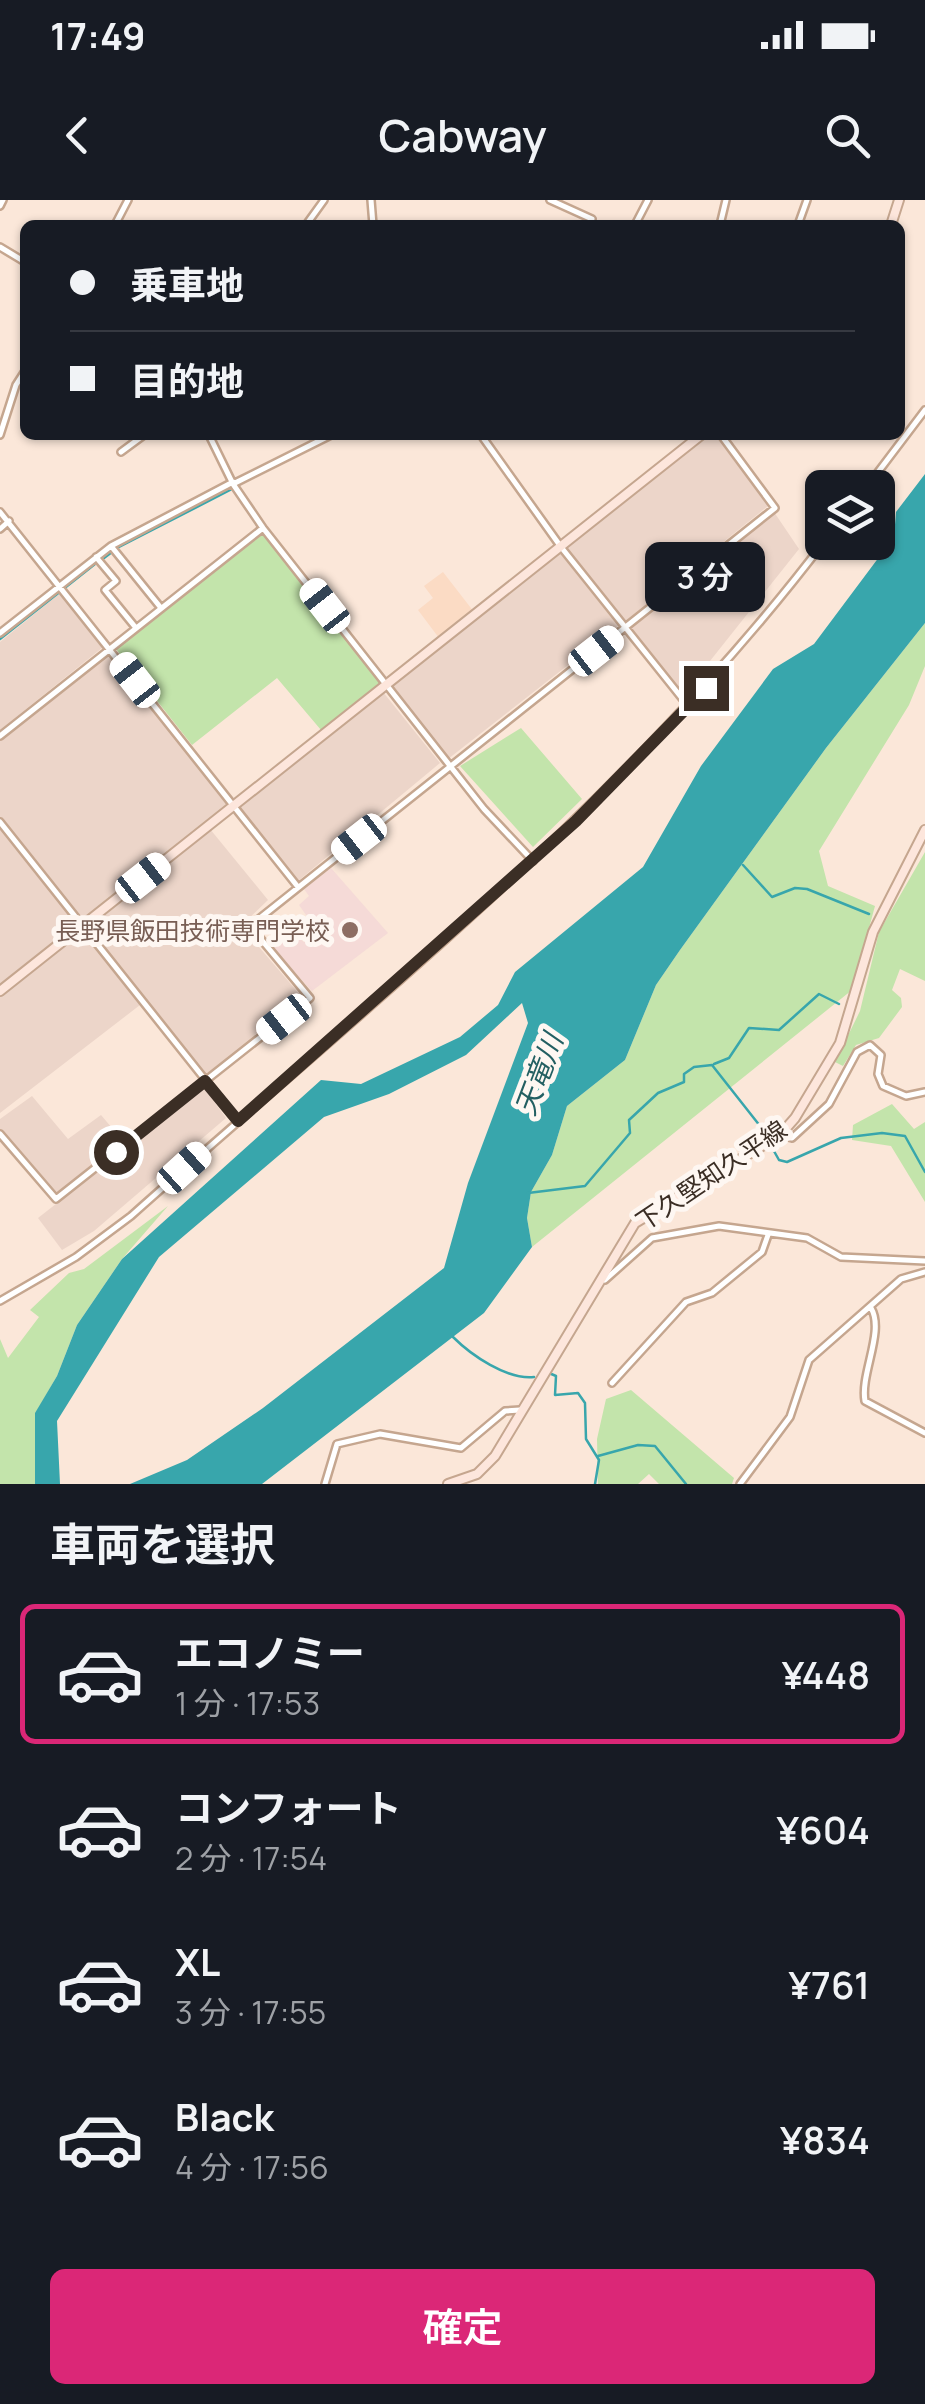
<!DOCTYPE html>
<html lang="ja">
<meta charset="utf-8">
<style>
:root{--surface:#171b24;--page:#20242c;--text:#f1f3f6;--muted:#9ea1a6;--line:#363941;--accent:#db2777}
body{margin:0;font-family:Manrope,"Noto Sans JP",sans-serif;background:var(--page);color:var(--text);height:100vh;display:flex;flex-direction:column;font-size:38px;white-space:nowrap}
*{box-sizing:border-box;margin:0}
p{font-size:32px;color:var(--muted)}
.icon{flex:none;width:55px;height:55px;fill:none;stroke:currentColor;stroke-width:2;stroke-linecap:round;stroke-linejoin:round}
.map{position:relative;height:1284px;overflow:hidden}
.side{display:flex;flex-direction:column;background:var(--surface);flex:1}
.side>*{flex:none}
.top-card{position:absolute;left:20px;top:20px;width:885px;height:220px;border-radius:15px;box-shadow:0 2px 8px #0004;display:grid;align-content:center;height:220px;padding:0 50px;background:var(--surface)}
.controls{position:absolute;left:805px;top:270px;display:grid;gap:20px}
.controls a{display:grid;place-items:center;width:90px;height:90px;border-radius:15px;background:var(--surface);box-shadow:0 2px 8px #0004;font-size:50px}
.end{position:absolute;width:45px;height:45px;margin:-22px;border:12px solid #3b2e25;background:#fff;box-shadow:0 0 0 5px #fff}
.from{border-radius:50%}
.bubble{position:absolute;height:70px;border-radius:15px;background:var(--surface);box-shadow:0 2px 8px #0004;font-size:32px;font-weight:600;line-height:70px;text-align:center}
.car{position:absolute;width:30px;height:60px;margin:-30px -15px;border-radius:12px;box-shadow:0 0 8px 2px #0007;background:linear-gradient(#fff 24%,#345 0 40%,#fff 0 76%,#345 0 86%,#fff 0)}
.top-card b{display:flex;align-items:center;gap:35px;height:95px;font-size:38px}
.top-card b+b{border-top:2px solid var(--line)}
.top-card i{width:25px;height:25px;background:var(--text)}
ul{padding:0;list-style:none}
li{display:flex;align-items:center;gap:30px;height:140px;margin:0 20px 15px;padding:0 30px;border:5px solid transparent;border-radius:15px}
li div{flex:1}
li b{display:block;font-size:38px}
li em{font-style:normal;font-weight:600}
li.active{border-color:var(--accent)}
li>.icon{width:90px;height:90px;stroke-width:1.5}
h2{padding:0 50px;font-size:45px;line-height:120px}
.primary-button{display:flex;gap:20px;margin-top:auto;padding:20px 50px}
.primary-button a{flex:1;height:115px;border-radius:15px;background:var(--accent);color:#fff;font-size:40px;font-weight:600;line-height:115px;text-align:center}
.status{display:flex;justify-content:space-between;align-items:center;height:70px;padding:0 50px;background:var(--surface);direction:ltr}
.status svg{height:28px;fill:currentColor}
header{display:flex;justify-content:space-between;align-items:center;height:130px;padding:0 50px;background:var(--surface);font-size:45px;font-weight:600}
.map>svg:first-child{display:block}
.built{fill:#fbdbc4}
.industrial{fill:#ecd5c9}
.education{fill:#f5dad7}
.green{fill:#c3e4ab}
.water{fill:#38a6ac}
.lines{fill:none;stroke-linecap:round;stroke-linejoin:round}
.stream{stroke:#38a6ac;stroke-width:2.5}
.street-casing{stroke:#c5a68f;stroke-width:10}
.secondary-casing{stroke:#c5a68f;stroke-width:12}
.street{stroke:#fff;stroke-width:5}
.secondary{stroke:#fde6dc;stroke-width:8}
.route{stroke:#3b2e25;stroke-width:12}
.education-dot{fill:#8d6e63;stroke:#fef7f2;stroke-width:4}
.labels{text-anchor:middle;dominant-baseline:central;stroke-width:10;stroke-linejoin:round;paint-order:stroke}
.education-label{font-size:25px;fill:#785e54;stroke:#fef7f2;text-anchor:end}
.street-label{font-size:25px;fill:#3b2e25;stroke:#fef7f2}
.water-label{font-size:28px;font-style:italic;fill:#235f62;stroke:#fef7f2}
</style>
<div class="status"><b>17:49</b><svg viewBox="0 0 49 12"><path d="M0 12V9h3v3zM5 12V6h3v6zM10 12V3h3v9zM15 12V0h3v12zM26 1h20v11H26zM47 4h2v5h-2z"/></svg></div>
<header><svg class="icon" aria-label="back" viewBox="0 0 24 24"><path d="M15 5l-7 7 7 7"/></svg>Cabway<svg class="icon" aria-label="search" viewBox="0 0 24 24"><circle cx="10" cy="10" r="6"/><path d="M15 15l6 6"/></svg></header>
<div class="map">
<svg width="925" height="1284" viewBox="0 0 925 1284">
<rect width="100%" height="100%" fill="#fbe7d9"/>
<path class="built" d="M443,372L474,412L439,438L418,410L433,398L424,386Z"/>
<path class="industrial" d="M707,235H715L768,306L624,422L565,348Z
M774,312L799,349L683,495L629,429Z
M559,352L618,426L448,559L391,485Z
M60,393L102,448L0,530V442Z
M109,455L226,604L81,719L0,617V541Z
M383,492L440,563L298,681L239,606Z
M210,629L268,700L241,726L302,797L206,874L87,726Z
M0,630L76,724L0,784Z
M82,729L140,805L0,913V794Z
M204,888L226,918L94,1031L62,1050L38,1018Z
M32,896L68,939L101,915L123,941L53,996L0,929V919Z"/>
<path class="education" d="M331,668L388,733L312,791L272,748L290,731L304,742L316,729L299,705L309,696L304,689Z"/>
<path class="green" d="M262,333L380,481L379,486L321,530L277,478L192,545L116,449Z
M925,423V466L909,505L819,651L828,686L875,706L852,790L532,1047L527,1018L531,992L552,955L567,906L625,860L656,785L680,750L826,548Z
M521,528L582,599L533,647L460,566Z
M925,652V781L900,769L892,790L901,798L902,807L879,838L856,845L843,866L835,862L860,811L879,732Z
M892,904L914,929L925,922V1002L891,946L852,940L853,925Z
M168,1006L122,1059L77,1125L57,1176L35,1214V1284H0V1139L8,1158L39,1117L30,1110L69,1073L84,1069Z
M631,1190L734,1278L732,1284H659L649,1274L638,1284H598L597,1239L606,1199Z"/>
<path class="water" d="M925,274V423L826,548L680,750L656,785L625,860L567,906L552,955L531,992L527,1018L532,1047L484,1113L262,1284H130L187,1260L263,1208L444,1068L468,983L528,823L522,803L466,855L389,894L324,917L159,1057L57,1221L60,1284H35V1213L57,1176L77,1125L122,1059L321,880L361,884L460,837L498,805L515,772L643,667L701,566L773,469L814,444L894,337L896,312Z"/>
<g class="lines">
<path class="stream" d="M119,347L232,289
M104,358L112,352
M0,439L95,364
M743,665L772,697L795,688L807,689L869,714
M714,864L729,858L749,828L779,830L819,794L839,804
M770,944L779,960L787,962L841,938L882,933L905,936L925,972
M528,993L585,986L630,933L629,920L658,893L684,882V874L694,867L712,865L768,936
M453,1137C471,1155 507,1180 534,1177
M549,1173L556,1176L555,1195L578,1193L585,1203L586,1239L599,1260L595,1284
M598,1256L638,1245L655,1246L686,1284"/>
<g class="street-casing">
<path id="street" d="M371,0L373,25
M550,0L592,19
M0,6L3,0
M115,25L128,0
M306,25L324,0
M635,25L648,0
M720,25L726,0
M798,25L807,0
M0,47L25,62
M0,235L16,185L25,171
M209,235L233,284L263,328L484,609L533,661
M481,235L561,347L689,507
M121,252L144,235
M233,284L331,235
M866,288L925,210
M0,312L298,687
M0,329L9,321
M111,346L161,408
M96,357L116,381L105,390L136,428
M0,433L111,346L233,282
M0,536L263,328
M0,622L238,921
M0,934L56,999L310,798L250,726L775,308L721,235
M780,935L792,938L829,904L857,852L870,845L881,855L878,874L883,886L906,896L925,892
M605,1080L652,1038L719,1026L807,1038L841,1057L925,1061
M0,1101L76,1057L131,1016C372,801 628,600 824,342
M871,1108C885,1131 860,1174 865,1201L925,1233
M612,1183L686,1102L712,1093L762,1052L768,1035
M325,1284L337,1244L380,1234L461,1248L505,1211L520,1210
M740,1284L790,1217L809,1160L901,1079L925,1072"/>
</g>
<g class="secondary-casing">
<path id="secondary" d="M891,25L899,0
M0,791L701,235
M448,1284L477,1274L495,1256L635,1023L780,935L795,918L840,843L873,732L925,630"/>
</g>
<use href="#street" class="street"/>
<use href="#secondary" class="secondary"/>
</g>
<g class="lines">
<path class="route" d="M116,952L205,881L238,921L576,621L706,488"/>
</g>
<circle class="education-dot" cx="350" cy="730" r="10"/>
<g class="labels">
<g class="education-label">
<text x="330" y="730">長野県飯田技術専門学校</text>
</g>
<g class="street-label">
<text transform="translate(711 975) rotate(-34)">下久堅知久平線</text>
</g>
<g class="water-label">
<text transform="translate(538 874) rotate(-69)">天竜川</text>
</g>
</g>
</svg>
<div class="controls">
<a><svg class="icon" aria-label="layers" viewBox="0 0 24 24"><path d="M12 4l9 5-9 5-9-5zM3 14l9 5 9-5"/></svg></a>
</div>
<i class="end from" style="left:116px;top:952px"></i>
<i class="end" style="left:706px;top:488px"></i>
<div class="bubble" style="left:645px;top:342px;width:120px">3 分</div>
<i class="car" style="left:325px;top:406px;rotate:322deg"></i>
<i class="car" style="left:596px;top:451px;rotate:52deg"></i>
<i class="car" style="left:135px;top:480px;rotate:322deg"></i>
<i class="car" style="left:359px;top:639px;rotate:232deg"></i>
<i class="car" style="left:143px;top:678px;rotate:52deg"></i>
<i class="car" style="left:284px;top:819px;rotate:232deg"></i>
<i class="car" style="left:184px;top:968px;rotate:48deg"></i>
<div class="top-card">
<b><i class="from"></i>乗車地</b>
<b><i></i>目的地</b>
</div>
</div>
<section class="side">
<h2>車両を選択</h2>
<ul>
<li class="active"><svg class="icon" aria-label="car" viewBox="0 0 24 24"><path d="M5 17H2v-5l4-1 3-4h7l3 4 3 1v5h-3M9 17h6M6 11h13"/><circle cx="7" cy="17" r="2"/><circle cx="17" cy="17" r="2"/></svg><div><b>エコノミー</b><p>1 分 · 17:53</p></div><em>¥448</em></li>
<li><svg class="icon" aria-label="car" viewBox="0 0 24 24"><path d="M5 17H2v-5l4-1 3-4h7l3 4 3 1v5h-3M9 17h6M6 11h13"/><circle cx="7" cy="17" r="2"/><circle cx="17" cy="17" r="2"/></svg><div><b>コンフォート</b><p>2 分 · 17:54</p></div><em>¥604</em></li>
<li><svg class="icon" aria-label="car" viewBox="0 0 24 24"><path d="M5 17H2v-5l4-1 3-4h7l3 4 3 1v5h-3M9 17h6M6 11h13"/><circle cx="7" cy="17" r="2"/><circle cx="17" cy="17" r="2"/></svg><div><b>XL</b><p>3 分 · 17:55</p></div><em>¥761</em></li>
<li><svg class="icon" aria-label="car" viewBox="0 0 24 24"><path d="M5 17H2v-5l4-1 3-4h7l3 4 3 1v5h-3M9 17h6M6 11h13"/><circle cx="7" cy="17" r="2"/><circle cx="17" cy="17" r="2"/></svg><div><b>Black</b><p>4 分 · 17:56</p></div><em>¥834</em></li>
</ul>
<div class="primary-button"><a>確定</a></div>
</section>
